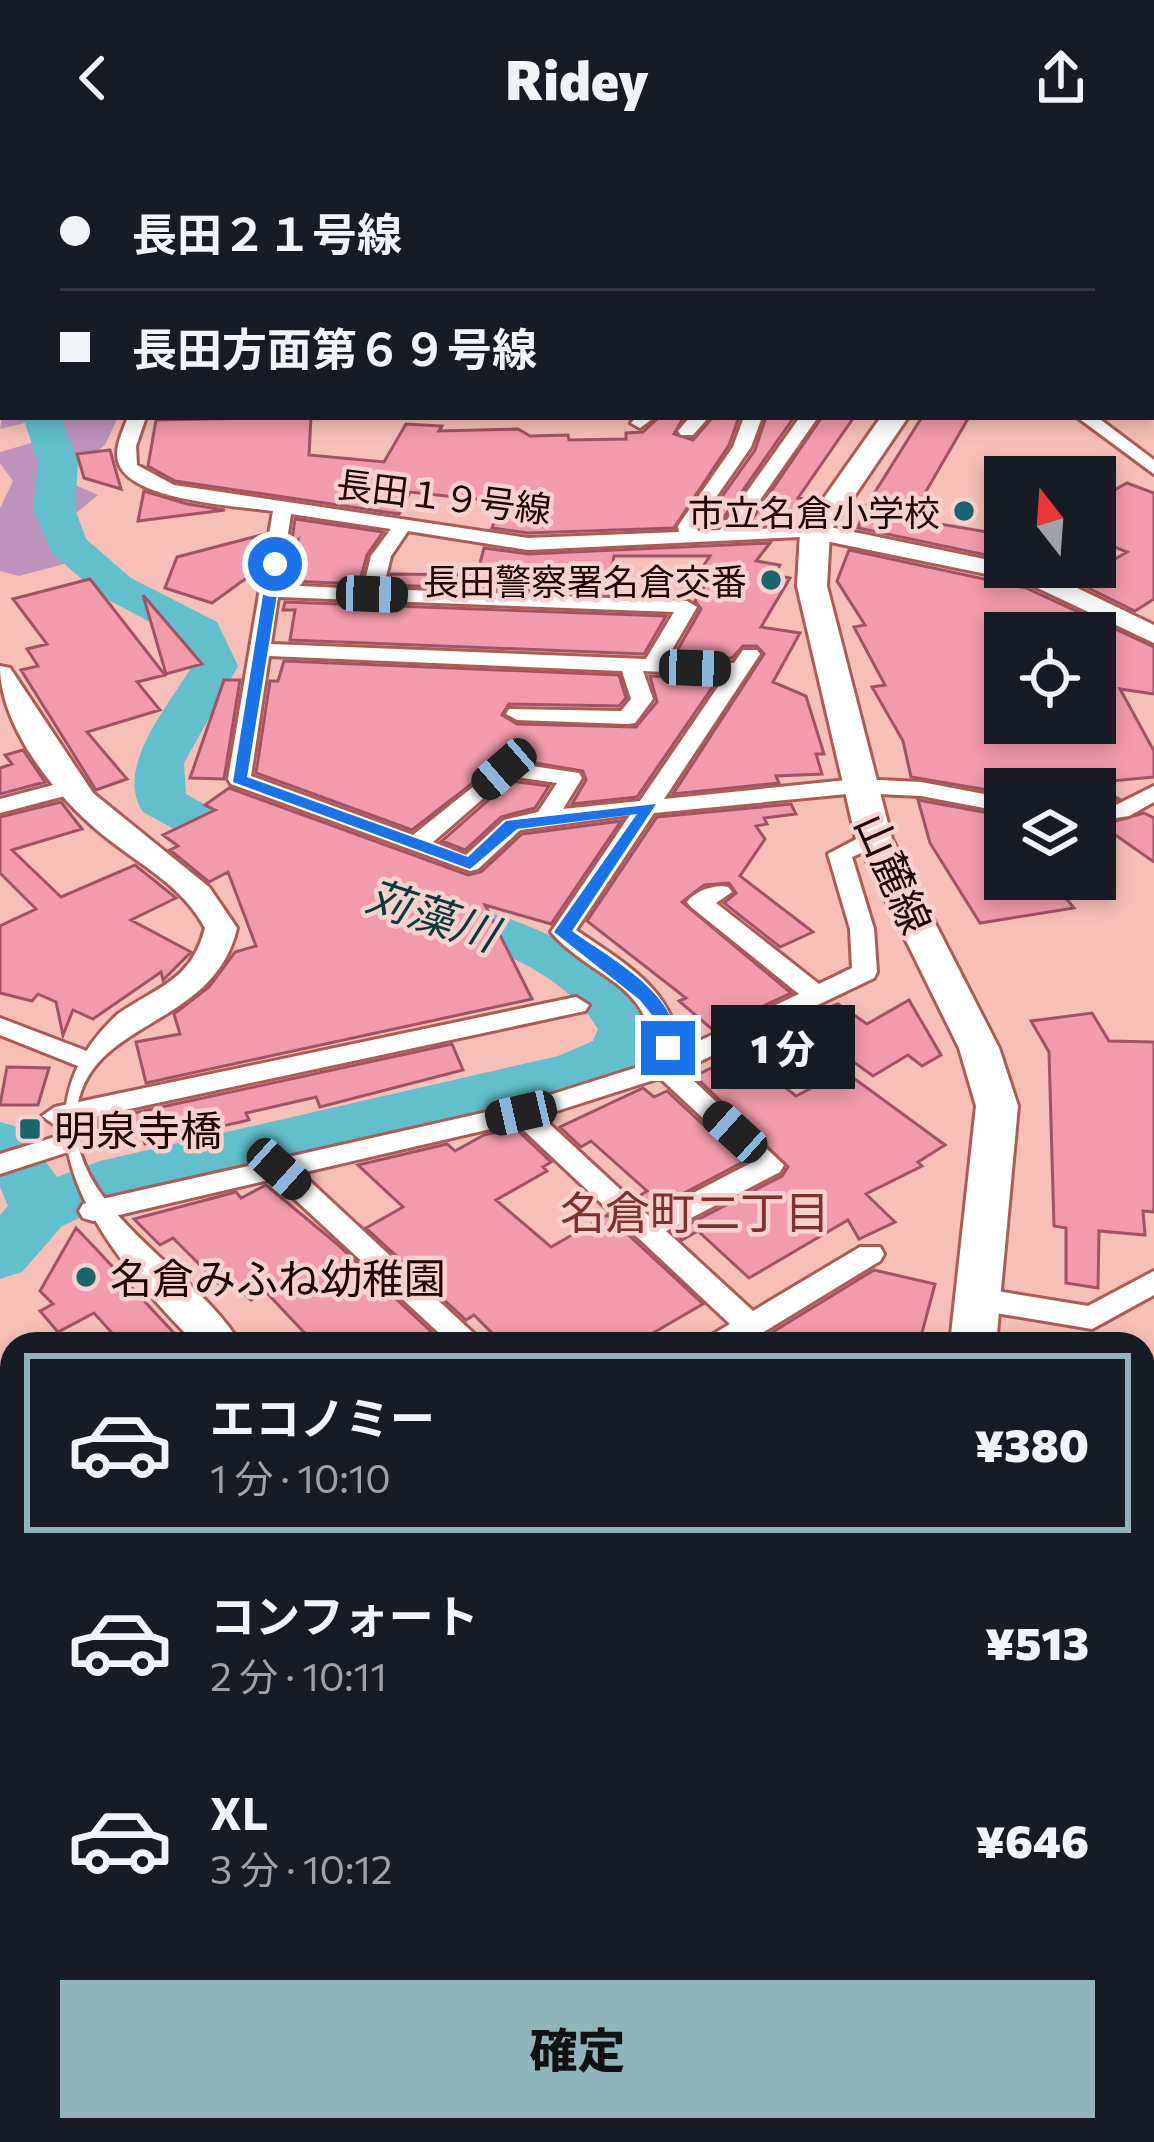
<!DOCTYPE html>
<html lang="ja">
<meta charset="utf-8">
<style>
:root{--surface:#171b24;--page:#20242c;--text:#f1f3f6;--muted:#9ea1a6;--line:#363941;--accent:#90b4b9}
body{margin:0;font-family:Commissioner,"Noto Sans JP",sans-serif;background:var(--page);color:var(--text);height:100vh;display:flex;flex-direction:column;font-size:45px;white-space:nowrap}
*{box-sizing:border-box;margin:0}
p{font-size:39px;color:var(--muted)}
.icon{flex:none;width:66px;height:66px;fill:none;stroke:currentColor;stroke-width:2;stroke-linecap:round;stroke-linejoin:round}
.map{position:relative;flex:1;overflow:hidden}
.drawer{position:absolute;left:0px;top:1176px;width:1155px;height:810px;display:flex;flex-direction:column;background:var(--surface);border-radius:36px 36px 0 0;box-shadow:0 6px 18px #0003}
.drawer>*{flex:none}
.guide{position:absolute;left:0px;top:0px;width:1155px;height:264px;box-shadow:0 6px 18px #0003;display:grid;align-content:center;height:264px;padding:0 60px;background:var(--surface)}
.needle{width:78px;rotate:343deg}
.buttons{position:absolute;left:984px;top:300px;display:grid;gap:24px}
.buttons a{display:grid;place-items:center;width:132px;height:132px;border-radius:0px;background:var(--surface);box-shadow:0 6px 18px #0003;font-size:60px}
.end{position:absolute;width:54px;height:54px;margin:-27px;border:15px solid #1a73e8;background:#fff;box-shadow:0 0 0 6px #fff}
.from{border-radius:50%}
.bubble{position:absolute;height:84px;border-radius:0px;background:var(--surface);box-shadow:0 6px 18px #0003;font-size:39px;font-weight:800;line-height:84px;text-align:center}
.car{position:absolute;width:36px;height:72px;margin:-36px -18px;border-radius:15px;box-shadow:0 0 9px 3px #0007;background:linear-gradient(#222 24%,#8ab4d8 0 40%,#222 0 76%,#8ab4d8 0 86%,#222 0)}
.guide b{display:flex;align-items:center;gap:42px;height:114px;font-size:45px}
.guide b+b{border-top:3px solid var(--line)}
.guide i{width:30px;height:30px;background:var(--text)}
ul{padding:21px 0 0;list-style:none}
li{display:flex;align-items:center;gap:36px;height:180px;margin:0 24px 18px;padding:0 36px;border:6px solid transparent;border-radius:0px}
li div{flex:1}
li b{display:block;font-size:45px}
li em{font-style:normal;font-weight:800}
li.current{border-color:var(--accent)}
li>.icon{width:108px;height:108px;stroke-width:1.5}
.button{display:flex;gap:24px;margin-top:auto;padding:24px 60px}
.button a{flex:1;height:138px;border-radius:0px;background:var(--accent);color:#111;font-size:48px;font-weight:800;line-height:138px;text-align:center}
header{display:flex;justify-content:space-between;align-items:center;height:156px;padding:0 60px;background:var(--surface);font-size:54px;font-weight:800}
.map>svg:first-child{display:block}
.green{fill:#bd93bc}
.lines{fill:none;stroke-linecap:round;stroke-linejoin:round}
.river{fill:#61c0cc;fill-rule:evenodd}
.building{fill:#f29bad;stroke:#a15264;stroke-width:3;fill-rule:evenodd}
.street-casing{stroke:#ad5c55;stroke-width:6}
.secondary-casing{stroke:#ad5c55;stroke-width:6}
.primary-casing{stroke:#ad5c55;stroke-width:6}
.street{fill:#fff;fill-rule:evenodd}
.secondary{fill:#fff;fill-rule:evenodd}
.primary{fill:#fff;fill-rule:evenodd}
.rail{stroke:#472524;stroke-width:6;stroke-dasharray:9 9;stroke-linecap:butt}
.route{fill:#1a73e8}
.poi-dot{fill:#1a666f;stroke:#f7d1cd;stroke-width:4.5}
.labels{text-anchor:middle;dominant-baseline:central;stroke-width:9;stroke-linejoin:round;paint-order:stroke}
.far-street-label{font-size:36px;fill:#200303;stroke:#f7d1cd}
.far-poi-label{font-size:36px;fill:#200303;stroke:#f7d1cd;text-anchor:end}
.street-label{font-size:42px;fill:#200303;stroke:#f7d1cd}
.poi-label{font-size:42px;fill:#200303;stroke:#f7d1cd;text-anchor:start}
.water-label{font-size:45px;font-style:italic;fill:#0d3a40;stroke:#f7d1cd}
.neighbourhood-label{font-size:45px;fill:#7e322d;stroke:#f7d1cd}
</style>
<header><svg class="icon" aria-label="back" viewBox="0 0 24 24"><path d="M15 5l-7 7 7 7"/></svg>Ridey<svg class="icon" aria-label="share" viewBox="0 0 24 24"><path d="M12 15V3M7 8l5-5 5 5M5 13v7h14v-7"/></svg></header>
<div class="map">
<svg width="1154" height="1986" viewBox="0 0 1154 1986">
<rect width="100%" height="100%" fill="#f6bfb8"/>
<path class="green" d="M3,256V261H118L105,289L61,323L98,339L57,373L60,391L75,405L19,420L0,415V352L13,325L0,307V296L45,283L29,266L0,273Z"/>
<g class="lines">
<path class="river" d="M23,261H61L78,306L75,353L86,383L131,422L217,466L238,510L184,607L186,638L286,693L294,704L286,715L268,719L250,715L143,656C113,612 170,548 192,510L182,483L101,440L52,397L33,353L38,306Z
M422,738C520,763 598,784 654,873L637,910L573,935L116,1045L62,1070L22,1116L0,1123V1059L8,1050L0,1031V966L21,972L57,1021L100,1005L558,900L593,885L598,873C557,806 473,786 403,765L396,754L403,743Z
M0,1282L12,1286V1353L0,1349Z
M396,1974H489L484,1986H391Z"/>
</g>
<path class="building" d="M311,261L309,299L384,306L406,268L442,270L439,275L518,273L530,280L568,279L569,284L626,283V277L643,276L659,261H684L674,278L693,284L713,261H739L729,289L674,372L528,377L492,372L502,346L410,336L399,358L175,325L148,310L156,264Z
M766,261H794L718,370H701L755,294Z
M822,261H854L798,342L805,343L786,367L748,369Z
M922,261H969L910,363L1005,379V403L858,372L865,352Z
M110,294L121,333L84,322L77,298Z
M1127,327L1154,337V443L1135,455L1076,426L1127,396L1095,383V345Z
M144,335L187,348L225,354L138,365Z
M295,363L383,376L367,399L359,428L289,425L298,384L291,390Z
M265,378L259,413L212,447L165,432L177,401Z
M770,387L756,405L780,409L774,419L790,422L761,471L800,477L773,526L806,540L824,598H816L822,618L776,620L779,627L673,638L764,498L757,490H743L732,502L674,500L701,453L695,445L715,414L702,412L710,400H614L608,437L389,429L391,418L477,419L484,392L528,398Z
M849,394L1026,432L1154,491V538L1120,533L1154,595V621L1090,627L1119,643L1095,646V633H1005V637L911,621L903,585L872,531L885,529L854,471L865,469L837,425ZM1005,477H1095V568L1005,577Z
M90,423L165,519L137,526L160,554L87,576L127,623L96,634L21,514L38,510L27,493L47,488L13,443Z
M143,439L202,508L166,518Z
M285,446L666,460L644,498L290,484L295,454H283Z
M284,505L619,519L626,542L619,550L509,548L502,559L517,568L636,571L657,546L650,520L718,523L637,641L572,648L586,624L583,615L505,602L412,674L256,617L270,525H278Z
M224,524H240L224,623L190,622Z
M23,594L45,626L0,638V612L12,608L5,599Z
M510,625L549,630L535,652L501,661L465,694L442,685Z
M229,632L468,719L481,716L522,678L621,665L551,768L485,749L532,843L146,927L136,886L180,878L174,858L209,831L235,796L256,790L228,716L209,726L170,694L178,690L163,679L215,654L205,649Z
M918,644L1005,660V723H1050L1074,752L980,767L930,687Z
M61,646L82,673L12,694L61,741L135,709L176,742L131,764L191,796L163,824L161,816L93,863L73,854L63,879L56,846L38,838L32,845L0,837V770L36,753L0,717V661Z
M791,648L796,658L764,662L767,668L756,670L765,683L740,720L813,776L780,791L724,747L736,737L729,727L704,729L682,746L791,837L713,874L679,845L686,842L587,765L657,661Z
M1144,657L1154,662V706L1101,669Z
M909,844L941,899L922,910L908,899L873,920L796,864L838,848L867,868Z
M1092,857L1109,885L1154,886V1056L1143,1055L1145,1079L1099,1075L1098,1132L1066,1127V1072L1054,1070L1049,896L1031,865Z
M452,888L463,914L320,951L316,941L246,957L249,964L145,988L140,973L101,982L97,965Z
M742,897L796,940L844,915L945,989L918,1006L922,1010L866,1038L895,1066L859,1083L848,1064L749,1122L698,1075L682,1084L674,1076L782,1020L788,1011L695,920Z
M7,911L49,912L38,949H0Z
M643,932L654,941L667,935L743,1006L650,1055L636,1042L647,1035L591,985L581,991L560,971Z
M515,972L551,1006L543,1011L547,1015L496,1044L551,1091L607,1059L703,1148L634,1188H503L474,1159L466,1164L366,1072L403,1051L358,1009L447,988L455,995L484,979Z
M266,1029L337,1088L438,1182L429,1188H315L265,1135L251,1144L231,1126L222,1131L173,1082L160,1089L134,1063L236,1036L241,1042Z
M76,1072L98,1095L184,1188H122L94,1157L58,1176L40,1155L53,1148L40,1135Z
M874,1114L935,1128L919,1188H753Z"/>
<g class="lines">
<g class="street-casing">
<path id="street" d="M93,0H117L119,3H95Z
M175,0H203L173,3Z
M385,0H406L385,3Z
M440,0H464L438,3Z
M758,0H774L776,3H760Z
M888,0H904L906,3H890Z
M953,0H969L971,3H955Z
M1059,0H1078L1080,3H1061Z
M1121,0H1136L1138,3H1123Z
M1152,61H1154V71H1152Z
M0,69H3V77H0Z
M1152,133L1154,134V145L1152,144Z
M128,261H146L136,290L137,309L174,329L528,382L679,376L678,370L733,291L744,261H762L751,291L696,370L698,375L720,374L800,261H818L739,374L815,370L824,376L822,380L528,394L408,375L391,400L383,433L687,445L697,451L666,504L734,507L743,494H757L760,498L664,643L857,623L921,626L1005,642V656L921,640L857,637L654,657L576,774C619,804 678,835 678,895L799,838L691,751L687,746C695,735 715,728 728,731L732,736L716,747L819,828L852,812L850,773L828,698L866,678H882V688L852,701L874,773L877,816L874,822L682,914L784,1009L780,1016L666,1075L753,1155L860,1091H880L884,1098L880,1105L744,1188H705L710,1180L730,1168L516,967L301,1017L485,1188H451L273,1023L93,1065L83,1062L79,1055L83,1048L93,1045L518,949L651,907C657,826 593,825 551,776L630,659L520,674L478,713L470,715L231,628L228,623L273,355C238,350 133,345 119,308C113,293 123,275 128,261ZM291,358L391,373L371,400L363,433L280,429ZM278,441L674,456L646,503L271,488ZM269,500L622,515L631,543L621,555L509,553L506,558L517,564L627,568L635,567L653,543L643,515L726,519L640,645L563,653L582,622L579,617L504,606L413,679L251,620ZM509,620L557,627L538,656L504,664L466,699L433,686ZM660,922L751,1007L649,1060L541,960Z
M636,261H655L640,272L631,267Z
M690,261H709L693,279H681L678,275Z
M1077,261H1097L1154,304V318Z
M72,624L83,631L80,636L0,657V643Z
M1154,630V646L1129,660L1095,665V651L1116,649Z
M576,841L589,849L585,855L55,969L42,960L55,951Z
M0,862L92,897L96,903L83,912L0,879Z
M58,980L71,989L68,996L0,1018V998Z
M1154,1115V1139L1092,1173L978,1154L968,1151L964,1143L968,1135L978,1132L1088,1150Z
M0,1630L12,1634V1671L0,1667Z
M0,1883L12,1888V1943L0,1938Z
M1143,1958L1154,1966V1986H1119L1114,1974H1143Z
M22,1974H64L69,1986H27Z"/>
</g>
<g class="secondary-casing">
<path id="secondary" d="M815,368L1042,415L1154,469V487L1025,426L806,381V371Z
M0,510L10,512L93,637L209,731L237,772C215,868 100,863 79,942C52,1047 200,1114 240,1188H196C103,1094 0,967 118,858C159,830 192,824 205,772C182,729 140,709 103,679C56,641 0,571 0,510Z
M0,1700L12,1705V1757L0,1753Z
M221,1974H280L285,1986H226Z
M514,1974H571L566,1986H509Z"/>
</g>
<g class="primary-casing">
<path id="primary" d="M1154,150V165H1152V150Z
M881,261H908L830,376L827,430L892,683L999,892L1018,950L996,1188H950L976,950L959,892L856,683L797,430L800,376Z
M793,1974H855L850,1986H788Z"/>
</g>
<use href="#street" class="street"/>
<use href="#secondary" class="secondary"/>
<use href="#primary" class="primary"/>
<path class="rail" d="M1095,0L1102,3"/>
</g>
<path class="route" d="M275,404L282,408L247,621L468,701L506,665L656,648L572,775C610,803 687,841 674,896H661L656,864L640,844L554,776L637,658L517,673L470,713L233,626L268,408Z"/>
<g class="poi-dot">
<circle cx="964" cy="355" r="12"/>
<circle cx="771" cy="424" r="12"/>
<rect x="18" y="961" width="24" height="24" rx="6"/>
<circle cx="86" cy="1121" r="12"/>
</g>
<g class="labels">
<g class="far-street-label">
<text transform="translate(444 339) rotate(7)">長田１９号線</text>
</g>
<g class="far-poi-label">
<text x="940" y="355">市立名倉小学校</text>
<text x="747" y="424">長田警察署名倉交番</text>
</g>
<g class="street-label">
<text transform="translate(895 717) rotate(66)">山麓線</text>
</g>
<g class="poi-label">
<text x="54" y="973">明泉寺橋</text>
<text x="110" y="1121">名倉みふね幼稚園</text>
</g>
<g class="water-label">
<text transform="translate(432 757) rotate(18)">苅藻川</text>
</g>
<g class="neighbourhood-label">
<text x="695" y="1054">名倉町二丁目</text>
</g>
</g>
</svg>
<div class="buttons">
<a><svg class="needle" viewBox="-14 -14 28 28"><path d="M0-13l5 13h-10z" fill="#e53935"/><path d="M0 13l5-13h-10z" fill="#9ea1a6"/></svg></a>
<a><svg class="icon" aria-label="locate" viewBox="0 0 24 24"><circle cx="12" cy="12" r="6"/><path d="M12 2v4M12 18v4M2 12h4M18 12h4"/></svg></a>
<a><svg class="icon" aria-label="layers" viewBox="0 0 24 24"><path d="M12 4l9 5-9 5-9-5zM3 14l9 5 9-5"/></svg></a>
</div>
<i class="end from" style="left:275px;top:408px"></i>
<i class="end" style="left:668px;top:892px"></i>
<div class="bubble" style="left:711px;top:849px;width:144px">1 分</div>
<i class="car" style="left:372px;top:438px;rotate:92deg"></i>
<i class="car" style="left:695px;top:512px;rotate:92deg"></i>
<i class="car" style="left:504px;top:613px;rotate:229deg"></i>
<i class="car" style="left:521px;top:957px;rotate:257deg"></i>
<i class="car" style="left:735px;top:976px;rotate:312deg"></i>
<i class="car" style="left:279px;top:1013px;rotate:132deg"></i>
<div class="guide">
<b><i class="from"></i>長田２１号線</b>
<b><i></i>長田方面第６９号線</b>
</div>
<section class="drawer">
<ul>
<li class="current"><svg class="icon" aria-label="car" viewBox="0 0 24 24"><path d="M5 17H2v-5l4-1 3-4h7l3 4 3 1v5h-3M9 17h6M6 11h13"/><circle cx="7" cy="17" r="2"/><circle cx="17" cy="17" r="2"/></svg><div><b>エコノミー</b><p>1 分 · 10:10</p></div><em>¥380</em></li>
<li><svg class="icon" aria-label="car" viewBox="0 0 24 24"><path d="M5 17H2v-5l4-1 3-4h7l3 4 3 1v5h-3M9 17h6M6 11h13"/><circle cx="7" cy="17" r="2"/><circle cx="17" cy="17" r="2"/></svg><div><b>コンフォート</b><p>2 分 · 10:11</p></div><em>¥513</em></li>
<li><svg class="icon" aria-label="car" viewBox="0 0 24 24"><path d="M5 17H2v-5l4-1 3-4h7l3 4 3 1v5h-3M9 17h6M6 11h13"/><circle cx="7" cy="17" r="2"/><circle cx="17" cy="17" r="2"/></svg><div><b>XL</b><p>3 分 · 10:12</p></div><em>¥646</em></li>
</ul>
<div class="button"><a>確定</a></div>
</section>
</div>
